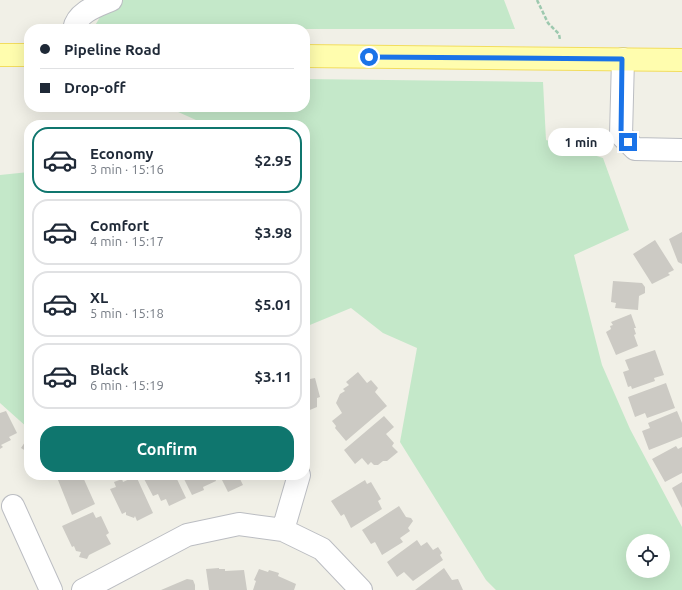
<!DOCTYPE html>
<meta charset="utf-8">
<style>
:root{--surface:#fff;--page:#f6f6f7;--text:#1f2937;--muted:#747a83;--line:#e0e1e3;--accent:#0f766e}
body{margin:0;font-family:Ubuntu,sans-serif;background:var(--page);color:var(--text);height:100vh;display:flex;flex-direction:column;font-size:15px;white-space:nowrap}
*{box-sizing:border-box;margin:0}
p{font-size:13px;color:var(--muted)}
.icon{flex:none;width:22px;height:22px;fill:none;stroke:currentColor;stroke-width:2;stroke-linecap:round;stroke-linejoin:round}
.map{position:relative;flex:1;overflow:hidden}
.panel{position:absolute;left:24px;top:120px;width:286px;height:360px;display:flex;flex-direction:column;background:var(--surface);border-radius:16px;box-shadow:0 4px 16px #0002}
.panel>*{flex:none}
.top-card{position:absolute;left:24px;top:24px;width:286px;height:88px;border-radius:16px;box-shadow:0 4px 16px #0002;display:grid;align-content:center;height:88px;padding:0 16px;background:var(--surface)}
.fabs{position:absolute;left:626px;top:534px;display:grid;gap:8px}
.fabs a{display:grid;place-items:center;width:44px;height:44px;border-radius:50%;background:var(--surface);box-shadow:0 4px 16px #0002;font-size:20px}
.end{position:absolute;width:18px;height:18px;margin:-9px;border:5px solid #1a73e8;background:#fff;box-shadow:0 0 0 2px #fff}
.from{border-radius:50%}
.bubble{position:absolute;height:28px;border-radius:14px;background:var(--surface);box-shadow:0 4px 16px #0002;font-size:13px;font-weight:700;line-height:28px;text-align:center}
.top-card b{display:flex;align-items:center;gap:14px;height:38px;font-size:15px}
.top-card b+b{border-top:1px solid var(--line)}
.top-card i{width:10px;height:10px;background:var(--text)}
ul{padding:7px 0 0;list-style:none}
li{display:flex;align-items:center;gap:12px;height:66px;margin:0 8px 6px;padding:0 8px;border:2px solid var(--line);border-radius:16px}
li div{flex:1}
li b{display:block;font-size:15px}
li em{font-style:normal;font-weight:700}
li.active{border-color:var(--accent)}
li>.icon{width:36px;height:36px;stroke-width:1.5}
.cta{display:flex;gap:8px;margin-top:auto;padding:8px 16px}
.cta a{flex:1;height:46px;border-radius:16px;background:var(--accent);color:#fff;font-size:16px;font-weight:700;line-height:46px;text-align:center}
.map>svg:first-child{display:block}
.green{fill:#c4e8c9;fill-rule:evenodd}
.building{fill:#cccac4}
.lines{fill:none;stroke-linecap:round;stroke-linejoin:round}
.minor-casing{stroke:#bbbdc2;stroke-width:24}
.major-casing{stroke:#f2dd5e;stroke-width:24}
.path{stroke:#9dc9af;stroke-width:2.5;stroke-dasharray:4 2;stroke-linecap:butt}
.minor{stroke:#fff;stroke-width:22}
.major{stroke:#fffdae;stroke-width:22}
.route{stroke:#1a73e8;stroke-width:5}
</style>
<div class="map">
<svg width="682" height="590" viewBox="0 0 682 590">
<rect width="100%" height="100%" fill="#f1f0e7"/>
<path class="green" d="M121,0H504L515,29H93L107,5Z
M305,79L543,82L546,140L603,158L629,230L574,255L602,365L630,429L682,527V590H496L486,580L400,442L417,348L383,333L351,308L305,327V125H207L176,111L175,107H305ZM633,541H663V571H633Z
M29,172V429L0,403V175Z"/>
<path class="building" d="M682,232V264L678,262L669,239Z
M655,240L674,270L668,273L670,275L652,284L633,254Z
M613,281L642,283L645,287V293L639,296L638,310L615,308L616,303L611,302Z
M631,314L636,328H634L636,334L634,335L638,346L616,355L606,332L611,329L610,326L613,325L611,322Z
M655,350L664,375L654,378L655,381L632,389L631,386L628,387L623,372L629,370L625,360Z
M358,372L367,383L371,380L378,388L375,392L387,406L346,441L335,428L336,426L332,421L342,413L336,403L340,394L345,391L343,389L349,385L346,382Z
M315,378L320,397L317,398V407L305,412V380Z
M666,383L675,408L647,418L645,413L635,417L628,397Z
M6,411L17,433L9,437L11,440L1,445L3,447L0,449V413Z
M677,411L682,423V437L649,450L642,431L650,428L648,423Z
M384,416L394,427L386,434L394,443L392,446L398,452L387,461H383L378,465H374L371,462L368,465L362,458L355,464L344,450Z
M29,436V453L21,448Z
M676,446L678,449L682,447V473L665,482L652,459Z
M56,475H82L95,504L72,515Z
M142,475H175L186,498L169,506L166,499L161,501L158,494L153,496Z
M182,475H214L216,481L203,487L204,490L192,495Z
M238,475L243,485L228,492L220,476Z
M136,476L153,513L137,521L135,516L134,518L126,515V512L122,514L110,489L116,487L114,482L122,479L123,482Z
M365,480L367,484L371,482L381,499L378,501L382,509L351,528L344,514L341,516L331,501Z
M682,482V508L672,488Z
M399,506L406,517L411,518L413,521L408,528L410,531L400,538L403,542L382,555L375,542L371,544L362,530Z
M93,512L96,518L101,516L109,533L106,535L111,544L89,555L87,559L79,557L81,552L76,551L74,546L72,547L62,526Z
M417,540L421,546L427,542L433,550L438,547L442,553L440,555L443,560L413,581L404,572L397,577L387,562Z
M219,568V569H225V571L244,570L247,590H209L206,569Z
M444,568L452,580L458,579L463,590H415Z
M259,569L268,572L269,570L279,573L278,576L296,584L294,590H253L256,581L254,580Z
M187,579L193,580L195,585V590H161Z"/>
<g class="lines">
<g class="minor-casing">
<path id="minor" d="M74,29C77,12 97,6 111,0
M623,59L621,135L635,149L682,150
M13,506L51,590
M283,530L299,475
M83,590L187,535L239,524L283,530L322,549L361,590"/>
</g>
<g class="major-casing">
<path id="major" d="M0,55H29
M305,56L682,60"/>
</g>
<path class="path" d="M537,0L548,23L559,34L560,40"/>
<use href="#minor" class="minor"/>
<use href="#major" class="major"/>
</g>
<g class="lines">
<path class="route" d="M369,57L622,59L621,135L628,142"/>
</g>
</svg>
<div class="fabs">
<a><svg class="icon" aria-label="locate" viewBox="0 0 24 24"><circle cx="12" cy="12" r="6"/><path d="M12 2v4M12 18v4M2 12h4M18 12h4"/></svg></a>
</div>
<i class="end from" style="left:369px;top:57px"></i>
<i class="end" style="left:628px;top:142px"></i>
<div class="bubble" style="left:548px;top:128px;width:66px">1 min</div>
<div class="top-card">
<b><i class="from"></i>Pipeline Road</b>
<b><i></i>Drop-off</b>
</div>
<section class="panel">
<ul>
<li class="active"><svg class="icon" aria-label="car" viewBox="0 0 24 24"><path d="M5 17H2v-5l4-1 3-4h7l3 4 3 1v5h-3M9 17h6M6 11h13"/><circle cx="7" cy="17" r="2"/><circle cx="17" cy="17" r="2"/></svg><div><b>Economy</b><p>3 min · 15:16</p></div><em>$2.95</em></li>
<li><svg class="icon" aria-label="car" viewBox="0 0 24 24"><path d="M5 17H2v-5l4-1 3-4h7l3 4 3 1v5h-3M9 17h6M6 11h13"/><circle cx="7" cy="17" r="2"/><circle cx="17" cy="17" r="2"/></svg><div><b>Comfort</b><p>4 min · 15:17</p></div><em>$3.98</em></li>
<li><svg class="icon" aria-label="car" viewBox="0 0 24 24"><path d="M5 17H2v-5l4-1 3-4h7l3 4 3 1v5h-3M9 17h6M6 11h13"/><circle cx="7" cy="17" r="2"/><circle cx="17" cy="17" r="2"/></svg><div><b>XL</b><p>5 min · 15:18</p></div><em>$5.01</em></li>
<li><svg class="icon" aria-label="car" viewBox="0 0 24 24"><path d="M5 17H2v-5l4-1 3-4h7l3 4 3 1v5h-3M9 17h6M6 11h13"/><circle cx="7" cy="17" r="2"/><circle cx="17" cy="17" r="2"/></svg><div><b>Black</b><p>6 min · 15:19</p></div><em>$3.11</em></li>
</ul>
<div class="cta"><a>Confirm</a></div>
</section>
</div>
